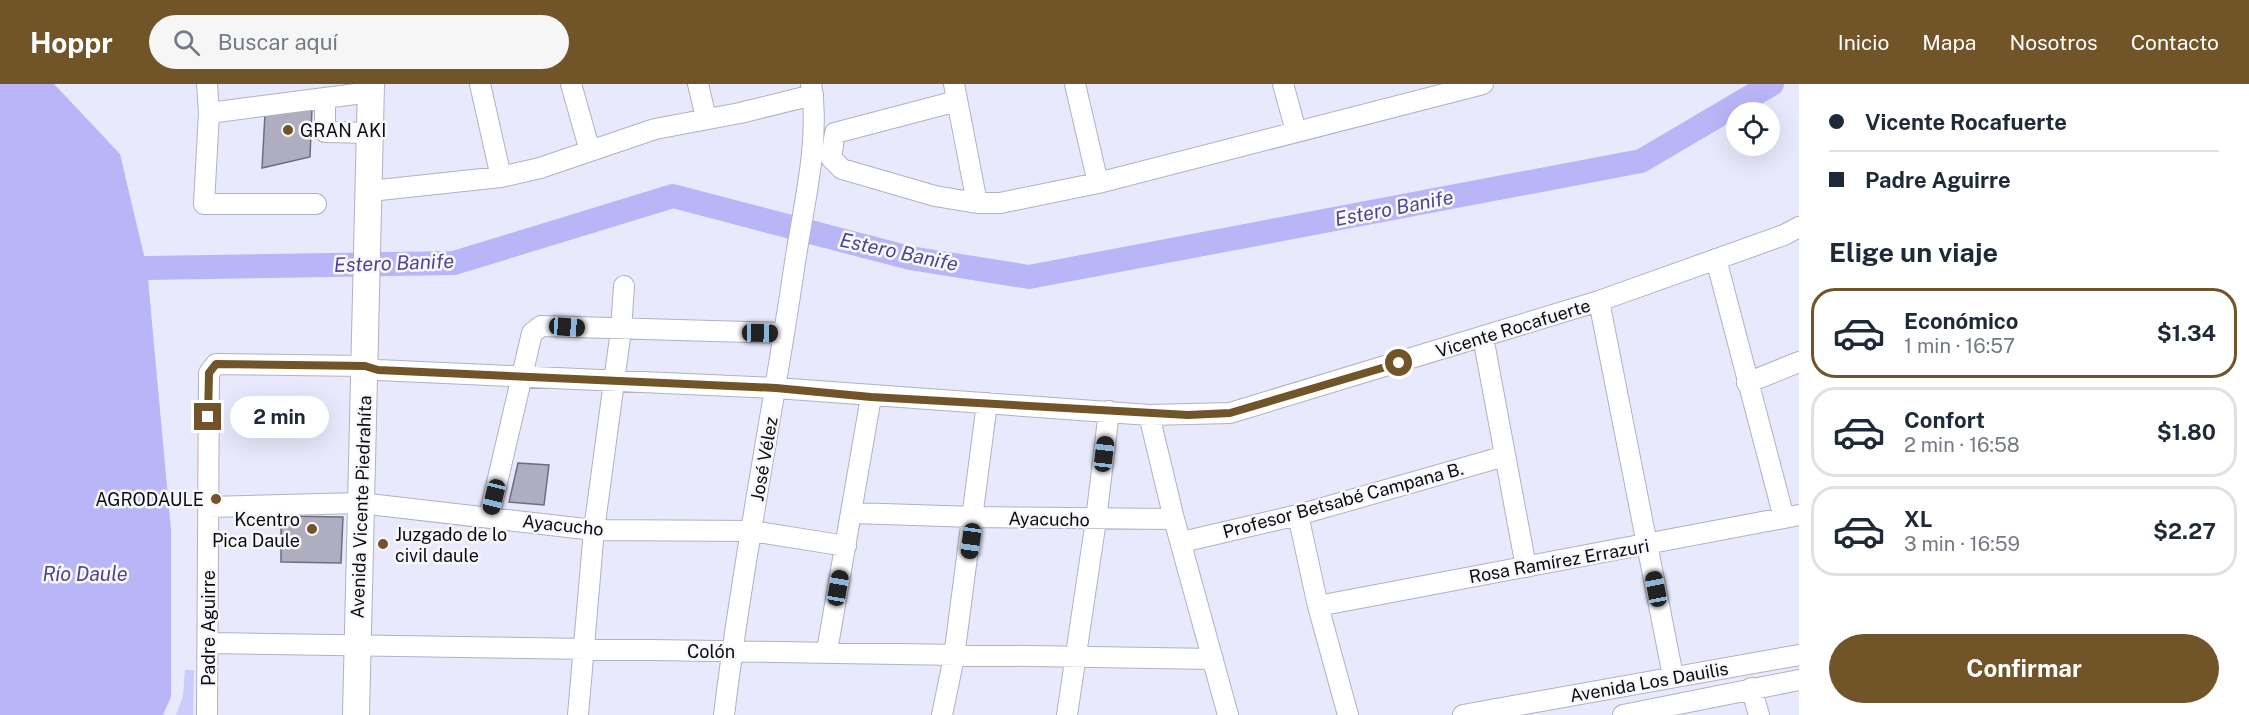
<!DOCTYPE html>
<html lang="es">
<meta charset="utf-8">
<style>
:root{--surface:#fff;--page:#f6f6f7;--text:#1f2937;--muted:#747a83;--line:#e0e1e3;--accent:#715428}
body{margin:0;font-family:"Public Sans",sans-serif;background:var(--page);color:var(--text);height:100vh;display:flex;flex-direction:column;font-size:22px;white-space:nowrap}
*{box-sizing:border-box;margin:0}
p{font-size:20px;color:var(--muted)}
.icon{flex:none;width:33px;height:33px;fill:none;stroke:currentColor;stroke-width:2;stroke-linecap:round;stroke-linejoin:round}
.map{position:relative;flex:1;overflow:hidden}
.drawer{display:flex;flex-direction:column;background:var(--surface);width:450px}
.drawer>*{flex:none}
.guide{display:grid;align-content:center;height:132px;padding:0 30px;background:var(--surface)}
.fabs{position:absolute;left:1726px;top:18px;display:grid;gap:12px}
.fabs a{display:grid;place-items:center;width:54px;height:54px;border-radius:50%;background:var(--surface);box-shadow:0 6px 24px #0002;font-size:30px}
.end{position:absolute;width:27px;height:27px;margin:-14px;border:8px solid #715428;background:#fff;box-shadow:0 0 0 3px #fff}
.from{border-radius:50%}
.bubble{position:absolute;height:42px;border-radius:21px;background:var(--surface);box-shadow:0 6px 24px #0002;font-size:20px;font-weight:700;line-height:42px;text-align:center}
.car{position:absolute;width:18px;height:36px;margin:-18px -9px;border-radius:8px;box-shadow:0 0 4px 2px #0007;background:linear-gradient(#222 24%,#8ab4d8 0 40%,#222 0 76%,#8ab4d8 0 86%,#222 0)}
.guide b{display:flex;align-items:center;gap:21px;height:57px;font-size:22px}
.guide b+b{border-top:2px solid var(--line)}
.guide i{width:15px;height:15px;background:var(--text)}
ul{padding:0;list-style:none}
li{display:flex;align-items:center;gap:18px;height:90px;margin:0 12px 9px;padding:0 18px;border:3px solid var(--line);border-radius:24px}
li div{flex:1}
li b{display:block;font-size:22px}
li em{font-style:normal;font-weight:700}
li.current{border-color:var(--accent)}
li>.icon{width:54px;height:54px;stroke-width:1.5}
h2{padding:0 30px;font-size:27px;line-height:72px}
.primary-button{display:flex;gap:12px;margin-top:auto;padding:12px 30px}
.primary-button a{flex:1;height:69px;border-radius:36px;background:var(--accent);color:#fff;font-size:24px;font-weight:700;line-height:69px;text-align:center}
header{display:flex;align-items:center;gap:36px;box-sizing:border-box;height:84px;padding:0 30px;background:var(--accent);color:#fff}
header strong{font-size:28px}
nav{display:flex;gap:33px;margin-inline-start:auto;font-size:21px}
.search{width:420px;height:54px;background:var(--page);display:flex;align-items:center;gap:15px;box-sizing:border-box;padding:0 21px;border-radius:33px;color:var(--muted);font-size:22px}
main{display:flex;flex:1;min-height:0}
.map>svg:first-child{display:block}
.green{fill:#cccbfd}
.water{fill:#b9b6f7}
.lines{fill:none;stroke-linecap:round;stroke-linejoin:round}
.river{stroke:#b9b6f7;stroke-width:24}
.building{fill:#afaec1;stroke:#6d6d7e;stroke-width:1.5}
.minor-casing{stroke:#b1b1c3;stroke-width:22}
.major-casing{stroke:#b1b1c3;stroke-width:28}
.minor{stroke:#fff;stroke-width:20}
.major{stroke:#fff;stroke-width:26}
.route{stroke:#715428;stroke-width:8}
.poi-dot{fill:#715428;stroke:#f8f8fc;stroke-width:2}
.labels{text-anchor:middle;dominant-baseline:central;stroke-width:5;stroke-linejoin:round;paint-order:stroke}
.poi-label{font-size:18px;fill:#0b0b11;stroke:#f8f8fc;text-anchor:start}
.street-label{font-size:18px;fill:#0b0b11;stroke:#f8f8fc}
.water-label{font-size:20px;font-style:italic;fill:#4f4591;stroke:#f8f8fc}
</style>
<header>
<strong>Hoppr</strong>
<div class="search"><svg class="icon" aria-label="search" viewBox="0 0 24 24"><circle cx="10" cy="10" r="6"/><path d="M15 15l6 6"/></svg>Buscar aquí</div>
<nav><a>Inicio</a><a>Mapa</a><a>Nosotros</a><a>Contacto</a></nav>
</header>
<main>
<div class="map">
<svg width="1799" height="631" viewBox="0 0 1799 631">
<rect width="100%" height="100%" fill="#e9e9fd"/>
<path class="green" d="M185,586H194L193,631H176L183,612Z"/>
<path class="water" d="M0,0H54L120,70L147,184L171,446V613L163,631H0Z"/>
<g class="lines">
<path class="river" d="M119,196L147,184L454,179L673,112L910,174L1029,193L1641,77L1772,0"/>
</g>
<path class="building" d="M312,24L310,73L262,84L265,30Z
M518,379L549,381L544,421L509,418Z
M281,432L343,433L341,479L281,478Z"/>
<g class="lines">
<g class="minor-casing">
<path id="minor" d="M207,0L209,29L204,120H316
M480,0L501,93
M571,0L590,67
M698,0L706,34
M954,0L977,119
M1075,0L1098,99
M1283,0L1296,47
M325,14V48L370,49
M957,17L835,49L831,74L842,85L935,112L977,119H1000L1098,99L1483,0
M209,29L371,8
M370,107L501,93L540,84L655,45L740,29L813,11
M1716,175L1784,434
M1599,217L1673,592
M1483,253L1526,483
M1747,299L1799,278
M1149,331L1174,435L1228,631
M208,423L360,419L594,446L752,447L846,462
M853,429L974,433L1174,435
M1298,431L1318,522L1348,631
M489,433L532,249L541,242L784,249
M1182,458L1298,431L1505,372
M1318,522L1799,431
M209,559L1213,575
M827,567L871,313
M1751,604L1759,631
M207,631L209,289L216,280L365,282L378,286L776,304L1149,331L1230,329L1599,217L1784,151L1799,143
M578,631L594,446L621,246L624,202
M724,631C742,482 772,334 794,185C802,127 821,58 811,0
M942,631L954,573L987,319
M1067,631L1096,436L1109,327
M1463,631L1799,571
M1623,631L1799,596"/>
</g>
<g class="major-casing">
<path id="major" d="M356,631L371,0"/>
</g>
<use href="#minor" class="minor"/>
<use href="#major" class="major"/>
</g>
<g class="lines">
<path class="route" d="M208,333L209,289L216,280L365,282L378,286L776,304L871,313L1188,331L1230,329L1399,279"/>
</g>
<g class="poi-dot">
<circle cx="288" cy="46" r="6"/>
<circle cx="216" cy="415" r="6"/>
<circle cx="312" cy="445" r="6"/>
<circle cx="383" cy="460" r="6"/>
</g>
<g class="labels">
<g class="poi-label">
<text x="300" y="46">GRAN AKI</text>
<text x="204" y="415" text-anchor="end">AGRODAULE</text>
<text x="300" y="435" text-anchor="end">Kcentro<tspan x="300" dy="21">Pica Daule</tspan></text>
<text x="395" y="450">Juzgado de lo<tspan x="395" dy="21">civil daule</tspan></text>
</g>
<g class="street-label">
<text transform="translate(1513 244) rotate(-17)">Vicente Rocafuerte</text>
<text transform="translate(764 375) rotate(-80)">José Vélez</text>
<text transform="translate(1343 416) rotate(-15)">Profesor Betsabé Campana B.</text>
<text transform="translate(361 423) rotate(-88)">Avenida Vicente Piedrahíta</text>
<text transform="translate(1049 435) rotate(1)">Ayacucho</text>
<text transform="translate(563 441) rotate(6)">Ayacucho</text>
<text transform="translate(1559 477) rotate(-10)">Rosa Ramírez Errazuri</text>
<text transform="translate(208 544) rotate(-90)">Padre Aguirre</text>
<text x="711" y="567">Colón</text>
<text transform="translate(1649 598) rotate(-10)">Avenida Los Dauilis</text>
</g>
<g class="water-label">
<text transform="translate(1394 124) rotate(-11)">Estero Banife</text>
<text transform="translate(899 168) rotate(12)">Estero Banife</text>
<text transform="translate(394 179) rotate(-2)">Estero Banife</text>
<text x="85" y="490">Río Daule</text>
</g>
</g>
</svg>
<div class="fabs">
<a><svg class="icon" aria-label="locate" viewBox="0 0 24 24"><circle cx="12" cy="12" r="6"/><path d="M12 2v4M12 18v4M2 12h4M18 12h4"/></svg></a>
</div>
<i class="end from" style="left:1399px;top:279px"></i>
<i class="end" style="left:208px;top:333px"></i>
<div class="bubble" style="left:230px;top:312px;width:99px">2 min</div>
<i class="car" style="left:567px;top:243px;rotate:94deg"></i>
<i class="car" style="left:760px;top:249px;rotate:91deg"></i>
<i class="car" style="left:1104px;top:370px;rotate:7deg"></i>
<i class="car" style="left:494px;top:413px;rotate:194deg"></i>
<i class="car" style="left:971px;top:457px;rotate:188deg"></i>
<i class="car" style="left:838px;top:504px;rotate:10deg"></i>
<i class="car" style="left:1656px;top:505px;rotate:349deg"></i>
</div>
<section class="drawer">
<div class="guide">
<b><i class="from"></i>Vicente Rocafuerte</b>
<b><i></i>Padre Aguirre</b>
</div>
<h2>Elige un viaje</h2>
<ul>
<li class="current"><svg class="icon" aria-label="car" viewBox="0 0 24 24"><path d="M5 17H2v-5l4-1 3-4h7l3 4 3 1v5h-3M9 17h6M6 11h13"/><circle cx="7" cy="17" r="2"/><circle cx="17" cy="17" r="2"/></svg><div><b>Económico</b><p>1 min · 16:57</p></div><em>$1.34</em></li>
<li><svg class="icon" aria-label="car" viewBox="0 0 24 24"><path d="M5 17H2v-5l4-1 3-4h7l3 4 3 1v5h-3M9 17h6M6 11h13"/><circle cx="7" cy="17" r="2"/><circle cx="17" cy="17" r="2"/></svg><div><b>Confort</b><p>2 min · 16:58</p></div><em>$1.80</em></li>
<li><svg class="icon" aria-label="car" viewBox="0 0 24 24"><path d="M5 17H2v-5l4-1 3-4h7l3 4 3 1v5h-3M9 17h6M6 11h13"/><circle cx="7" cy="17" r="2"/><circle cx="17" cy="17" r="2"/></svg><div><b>XL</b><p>3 min · 16:59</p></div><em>$2.27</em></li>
</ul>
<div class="primary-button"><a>Confirmar</a></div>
</section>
</main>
